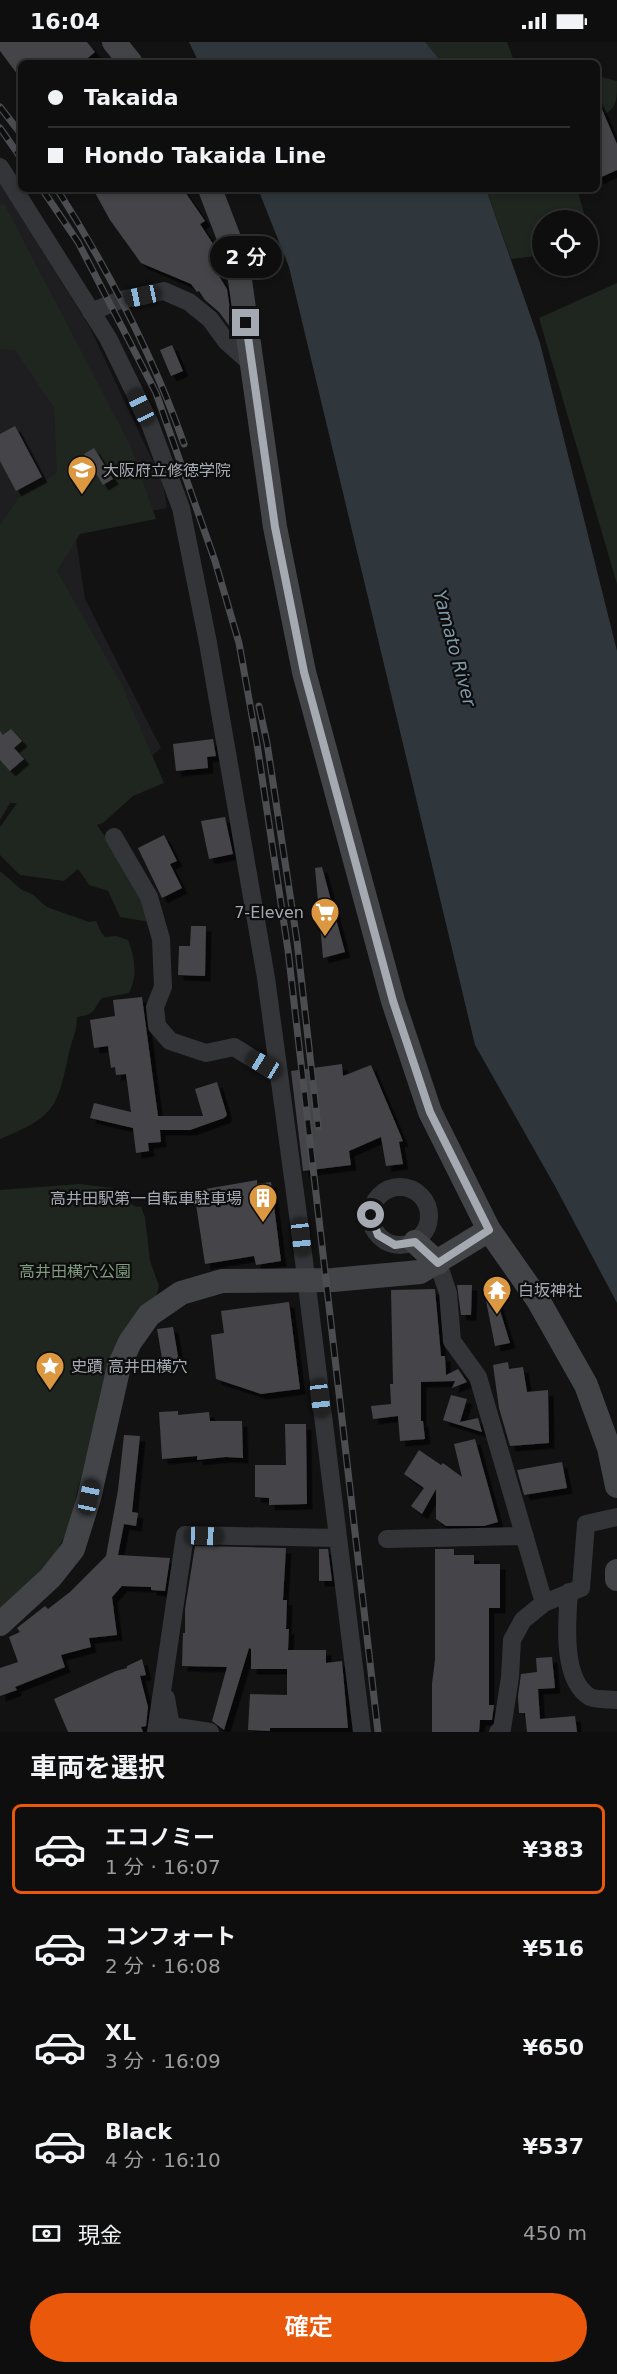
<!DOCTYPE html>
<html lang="ja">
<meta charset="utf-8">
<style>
:root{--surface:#0e0e0e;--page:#171717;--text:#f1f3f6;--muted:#9b9c9e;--line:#2e2e2e;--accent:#ea580c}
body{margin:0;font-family:"DejaVu Sans","Noto Sans JP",sans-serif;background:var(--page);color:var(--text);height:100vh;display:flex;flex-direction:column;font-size:22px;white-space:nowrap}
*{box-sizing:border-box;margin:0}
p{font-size:20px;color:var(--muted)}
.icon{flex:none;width:33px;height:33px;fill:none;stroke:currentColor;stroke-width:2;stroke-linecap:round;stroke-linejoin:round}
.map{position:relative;height:1690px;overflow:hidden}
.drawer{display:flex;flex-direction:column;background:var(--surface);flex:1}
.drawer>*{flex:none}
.hud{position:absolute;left:18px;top:18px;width:582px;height:132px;border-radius:9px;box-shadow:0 3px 9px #0003,0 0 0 2px var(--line);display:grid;align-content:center;height:132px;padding:0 30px;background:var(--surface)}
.controls{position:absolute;left:532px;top:168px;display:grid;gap:12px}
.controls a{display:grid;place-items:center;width:66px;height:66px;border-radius:50%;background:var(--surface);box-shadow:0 3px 9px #0003,0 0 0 2px var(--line);font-size:30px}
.end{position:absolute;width:27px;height:27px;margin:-14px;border:8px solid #a5aab2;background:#111;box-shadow:0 0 0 3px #111}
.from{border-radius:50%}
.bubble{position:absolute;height:42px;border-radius:21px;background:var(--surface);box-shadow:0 3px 9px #0003,0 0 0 2px var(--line);font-size:20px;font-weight:600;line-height:42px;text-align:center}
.car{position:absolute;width:18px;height:36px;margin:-18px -9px;border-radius:8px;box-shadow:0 0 4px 2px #0007;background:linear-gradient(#222 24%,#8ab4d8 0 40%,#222 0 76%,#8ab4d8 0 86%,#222 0)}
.hud b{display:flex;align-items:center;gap:21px;height:57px;font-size:22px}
.hud b+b{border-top:2px solid var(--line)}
.hud i{width:15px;height:15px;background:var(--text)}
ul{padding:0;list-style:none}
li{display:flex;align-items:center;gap:18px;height:90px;margin:0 12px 9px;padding:0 18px;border:3px solid transparent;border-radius:9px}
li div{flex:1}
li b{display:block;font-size:22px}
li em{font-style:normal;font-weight:600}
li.active{border-color:var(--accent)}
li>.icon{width:54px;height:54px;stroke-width:1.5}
h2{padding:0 30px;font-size:27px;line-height:72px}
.pay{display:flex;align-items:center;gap:15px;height:66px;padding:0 30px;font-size:22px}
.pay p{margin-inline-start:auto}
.button{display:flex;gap:12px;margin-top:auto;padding:12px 30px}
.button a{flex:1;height:69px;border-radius:36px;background:var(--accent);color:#fff;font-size:24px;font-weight:600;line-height:69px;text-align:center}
.status{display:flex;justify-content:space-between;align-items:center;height:42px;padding:0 30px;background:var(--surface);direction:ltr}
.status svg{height:16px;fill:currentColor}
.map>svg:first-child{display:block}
.built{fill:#1e1e20}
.green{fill:#1f251f}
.water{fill:#2f373c}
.building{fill:#444548;filter:url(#shadow)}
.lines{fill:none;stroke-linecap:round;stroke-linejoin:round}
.street{stroke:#333538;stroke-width:18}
.secondary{stroke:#424448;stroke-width:24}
.rail-casing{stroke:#4b4d51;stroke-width:7}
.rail{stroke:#0d0d0e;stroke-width:4.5;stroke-dasharray:14;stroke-linecap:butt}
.route{stroke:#a5aab2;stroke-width:8}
.labels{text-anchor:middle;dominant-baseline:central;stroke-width:4.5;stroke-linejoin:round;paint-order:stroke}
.poi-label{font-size:16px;fill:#a5aab2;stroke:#0d0d0e;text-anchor:start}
.park-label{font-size:16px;fill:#7f9b7e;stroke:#0d0d0e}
.water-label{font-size:18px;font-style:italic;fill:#7f9aaa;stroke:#0d0d0e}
</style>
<div class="status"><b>16:04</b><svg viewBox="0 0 49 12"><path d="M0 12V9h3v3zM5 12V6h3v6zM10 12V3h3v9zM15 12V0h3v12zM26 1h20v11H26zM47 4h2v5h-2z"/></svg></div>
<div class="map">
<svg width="617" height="1690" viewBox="0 0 617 1690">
<defs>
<filter id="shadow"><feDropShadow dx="5.5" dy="5.5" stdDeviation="0" flood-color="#0009"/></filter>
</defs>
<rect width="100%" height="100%" fill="#121213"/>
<path class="built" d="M0,140L90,286L163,441L167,466L74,484L85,557L161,706L90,767L0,730Z"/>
<path class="green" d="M424,0H507L514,19L528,21H437Z
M597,34L617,39C617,62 617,66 597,77Z
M486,147H577L586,178H543V213L511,217Z
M4,161L131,405L156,477L80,492L57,529L122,643L164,741L133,754L103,781L97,783L146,855L150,880L120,875L108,849L89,843L78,827L64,839L20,833L0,813V785L17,761H10L0,778V483L19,455L57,431L54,366L15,308L0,307V164Z
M617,241V542L539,276Z
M0,829L22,848L32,852L47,865L89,880L96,879L101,890L105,895L116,894L128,898C135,916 138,934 129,951L102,956C92,969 96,972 77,975C77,990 72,997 69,1011C57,1067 54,1075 0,1097Z
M80,1142L112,1146L134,1164L141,1165L145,1175L150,1219L159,1244L156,1255L112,1310L68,1489L53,1515L29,1541L0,1566V1148Z"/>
<path class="water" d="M189,0H425L442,21H199Z
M258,147H486L540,301L617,609V1261L556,1146L475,1003L289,225Z"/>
<path class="building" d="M0,0H87L95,10L82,21H21V37L0,9Z
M597,56L617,102V128L597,137Z
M93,147H183L205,179L200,182L221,214L211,221L227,247L233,289L219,270L205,258L199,249L197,250L191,242L141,221L110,178Z
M172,303L183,329L171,334L160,308Z
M15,384L42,435L16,449L0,419V392Z
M94,406L113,437L103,443L84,412Z
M11,687L22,699L14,706L24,717L10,729L0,718V689L3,693Z
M213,697L216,714L207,715L208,726L176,729L173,702Z
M225,775L233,812L209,817L201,779Z
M164,793L177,819L170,822L182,846L162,856L138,806Z
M322,825L345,910L323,916L315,826Z
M191,884H206L205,934L178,933L179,904H190Z
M142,955L158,1074H203L195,1047L217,1040L227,1073L224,1076L190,1088H160L161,1100L148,1101L149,1109L136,1111L133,1086L90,1076L94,1061L131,1070L126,1032L116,1033L115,1025L111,1026L108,1004L94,1006L90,978L115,974L113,958Z
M342,1022L343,1034L371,1023L403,1099L399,1100L403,1122L386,1124L381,1095L349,1109L351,1123L303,1129L291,1029Z
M257,1138V1142L271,1140L281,1219L256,1223L254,1214L205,1222L194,1149Z
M457,1243H472L471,1273H461Z
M435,1247L441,1314H445L446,1333L458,1327L467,1340L452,1346L455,1339L421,1340V1379H423L425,1397L400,1399L398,1374L373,1377L371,1364L391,1362L390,1342H393L391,1248Z
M495,1252L510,1301L495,1304L485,1254Z
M289,1260L300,1347L261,1352L216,1337L211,1293L224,1291L221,1269Z
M173,1285L179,1320L163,1322L157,1287Z
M508,1320L509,1327L523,1325L527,1350L548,1348L549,1401L510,1404L499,1366L493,1323Z
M451,1353L467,1357L460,1380L478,1376L482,1390L443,1378Z
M178,1369V1373L209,1370L210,1379H242L243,1416L226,1415L197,1418V1414L162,1417L159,1370Z
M285,1382H306L307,1462L269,1463V1456L255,1455V1423H286Z
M124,1393L140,1394L132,1470L138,1471L136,1484L124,1482L118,1513L170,1516L165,1549L151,1548V1545L122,1544L112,1555L117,1593L89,1596L91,1605L61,1613L65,1625L15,1645L17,1648L0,1654V1626L18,1620L9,1595L20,1590L17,1586L45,1564L48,1567L70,1550L106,1514L118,1448Z
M475,1397L498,1480L484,1484H446L436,1477V1447L422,1472L411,1464L424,1446L404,1432L419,1408L441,1423L443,1421L462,1435L454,1402Z
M562,1420L567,1446L524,1453L517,1428Z
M195,1504L286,1506L283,1558H287L286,1587H289L288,1608H326V1621L342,1619L348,1686H270V1689L248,1688L250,1652L287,1653V1627H251V1607L249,1606L224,1688L212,1679L227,1625L182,1624L183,1591H185V1567Z
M319,1507H328L332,1539H319Z
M435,1507H454V1513H474V1522H500V1566H489V1663H494L492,1678H480L479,1690H432V1642L435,1618Z
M552,1615L555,1646L538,1647L540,1677L575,1674L577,1690H527L525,1671H519L518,1654L521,1632L537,1630L536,1616Z
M142,1617L146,1633L140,1634L148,1665L146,1684L141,1685L143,1690H68L54,1657L116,1629L127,1626V1624Z"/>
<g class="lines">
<path class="street" d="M0,125L108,296L150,382L181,466L208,601L266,936L301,1195L362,1690
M91,270L120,258L164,249L189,260L210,277L226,299L253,323
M114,795L149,855L161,897L163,945L155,965L157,984L170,999L206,1011L234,1005L279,1033
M371 1174a29 29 0 1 1 58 0a29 29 0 1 1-58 0Z
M438,1221L448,1251L452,1299L478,1335L544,1561
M387,1497L525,1494
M569,1550C567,1578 561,1638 590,1655C596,1658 609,1657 617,1658
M166,1656L171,1684L210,1690
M156,1690L185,1493L337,1496
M498,1690L502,1687L510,1635L512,1598L523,1578L544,1561L581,1546L586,1482L617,1475"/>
<path class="secondary" d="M114,0L131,21
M210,147L237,217L275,485L304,630L393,959L430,1070L489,1188L538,1258L586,1343L609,1406L617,1444
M415,1200L438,1221
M617,1529V1537
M0,1582L50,1536L73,1507L89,1456L119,1324L130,1300L149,1273L181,1251L222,1239L333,1238L420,1230L489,1188"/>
<g class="rail-casing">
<path id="rail" d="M0,65L21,92
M0,86L21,116
M42,147L78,200L156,351L215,519L239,601L257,702L288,908L378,1690
M57,147C107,226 153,313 184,402
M259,664L267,701L297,899L318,1085"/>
</g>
<use href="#rail" class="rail"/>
</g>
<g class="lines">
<path class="route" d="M246,281L275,485L304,630L393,959L430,1070L489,1188L438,1221L415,1200L395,1203L378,1193L371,1173"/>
</g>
<defs>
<g id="school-pin" transform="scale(1.5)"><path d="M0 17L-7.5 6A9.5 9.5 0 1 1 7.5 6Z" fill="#dc9841" stroke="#0d0d0e"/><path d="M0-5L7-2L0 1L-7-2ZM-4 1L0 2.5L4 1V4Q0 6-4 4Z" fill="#fff"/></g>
<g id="supermarket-pin" transform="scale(1.5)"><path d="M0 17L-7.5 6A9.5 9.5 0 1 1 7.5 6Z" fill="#dc9841" stroke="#0d0d0e"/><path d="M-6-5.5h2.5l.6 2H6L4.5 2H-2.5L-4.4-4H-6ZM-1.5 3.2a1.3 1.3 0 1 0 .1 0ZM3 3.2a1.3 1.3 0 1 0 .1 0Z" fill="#fff"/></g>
<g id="building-pin" transform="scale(1.5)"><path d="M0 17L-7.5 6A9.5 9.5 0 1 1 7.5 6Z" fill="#dc9841" stroke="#0d0d0e"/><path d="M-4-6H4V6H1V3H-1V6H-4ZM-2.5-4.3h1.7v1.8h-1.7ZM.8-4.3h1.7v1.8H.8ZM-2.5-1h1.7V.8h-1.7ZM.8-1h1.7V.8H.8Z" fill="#fff"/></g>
<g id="temple-pin" transform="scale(1.5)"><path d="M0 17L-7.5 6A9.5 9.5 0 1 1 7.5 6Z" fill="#dc9841" stroke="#0d0d0e"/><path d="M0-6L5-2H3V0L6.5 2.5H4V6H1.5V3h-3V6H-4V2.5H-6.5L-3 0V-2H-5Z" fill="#fff"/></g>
<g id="sight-pin" transform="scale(1.5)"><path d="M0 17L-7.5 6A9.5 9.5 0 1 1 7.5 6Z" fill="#dc9841" stroke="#0d0d0e"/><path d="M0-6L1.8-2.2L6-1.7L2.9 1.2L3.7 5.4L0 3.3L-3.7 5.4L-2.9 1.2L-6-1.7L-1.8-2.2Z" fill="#fff"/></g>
</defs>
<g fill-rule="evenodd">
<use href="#school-pin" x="82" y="428"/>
<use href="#supermarket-pin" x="325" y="870"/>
<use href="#building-pin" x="263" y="1156"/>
<use href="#temple-pin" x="497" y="1248"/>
<use href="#sight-pin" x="50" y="1324"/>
</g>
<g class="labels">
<g class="poi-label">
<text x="103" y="428">大阪府立修徳学院</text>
<text x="304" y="870" text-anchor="end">7-Eleven</text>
<text x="242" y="1156" text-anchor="end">高井田駅第一自転車駐車場</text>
<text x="518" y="1248">白坂神社</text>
<text x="71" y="1324">史蹟 高井田横穴</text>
</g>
<g class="park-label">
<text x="75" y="1229">高井田横穴公園</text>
</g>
<g class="water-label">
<text transform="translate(455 606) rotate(75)">Yamato River</text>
</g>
</g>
</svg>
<div class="controls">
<a><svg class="icon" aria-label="locate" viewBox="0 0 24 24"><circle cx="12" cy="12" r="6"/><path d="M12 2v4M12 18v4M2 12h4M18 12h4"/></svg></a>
</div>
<i class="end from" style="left:371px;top:1173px"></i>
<i class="end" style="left:246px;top:281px"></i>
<div class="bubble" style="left:210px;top:194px;width:72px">2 分</div>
<i class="car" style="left:142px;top:254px;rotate:258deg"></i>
<i class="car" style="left:141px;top:365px;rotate:335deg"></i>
<i class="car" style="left:264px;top:1023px;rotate:301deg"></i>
<i class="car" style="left:301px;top:1195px;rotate:174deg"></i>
<i class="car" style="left:320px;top:1356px;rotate:173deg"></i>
<i class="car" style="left:89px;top:1455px;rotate:12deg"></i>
<i class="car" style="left:204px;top:1494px;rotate:92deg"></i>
<div class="hud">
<b><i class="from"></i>Takaida</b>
<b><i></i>Hondo Takaida Line</b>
</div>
</div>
<section class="drawer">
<h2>車両を選択</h2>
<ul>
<li class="active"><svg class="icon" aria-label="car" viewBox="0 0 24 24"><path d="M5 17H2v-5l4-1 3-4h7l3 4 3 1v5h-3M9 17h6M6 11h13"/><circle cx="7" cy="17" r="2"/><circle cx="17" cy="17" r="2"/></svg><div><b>エコノミー</b><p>1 分 · 16:07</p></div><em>¥383</em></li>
<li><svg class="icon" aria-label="car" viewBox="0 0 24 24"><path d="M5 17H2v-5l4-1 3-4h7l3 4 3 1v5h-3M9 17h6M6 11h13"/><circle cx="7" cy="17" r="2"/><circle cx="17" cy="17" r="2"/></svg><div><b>コンフォート</b><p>2 分 · 16:08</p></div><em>¥516</em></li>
<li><svg class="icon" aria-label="car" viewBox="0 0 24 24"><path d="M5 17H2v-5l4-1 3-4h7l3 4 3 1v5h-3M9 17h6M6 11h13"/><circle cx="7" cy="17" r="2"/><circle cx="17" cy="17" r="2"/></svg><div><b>XL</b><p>3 分 · 16:09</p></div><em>¥650</em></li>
<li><svg class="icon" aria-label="car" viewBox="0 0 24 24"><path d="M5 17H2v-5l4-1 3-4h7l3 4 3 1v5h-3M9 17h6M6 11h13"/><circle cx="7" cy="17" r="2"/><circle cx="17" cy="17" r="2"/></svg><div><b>Black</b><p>4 分 · 16:10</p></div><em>¥537</em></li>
</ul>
<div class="pay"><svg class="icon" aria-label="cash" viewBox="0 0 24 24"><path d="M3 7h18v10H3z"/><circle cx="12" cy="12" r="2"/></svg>現金<p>450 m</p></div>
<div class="button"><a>確定</a></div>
</section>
